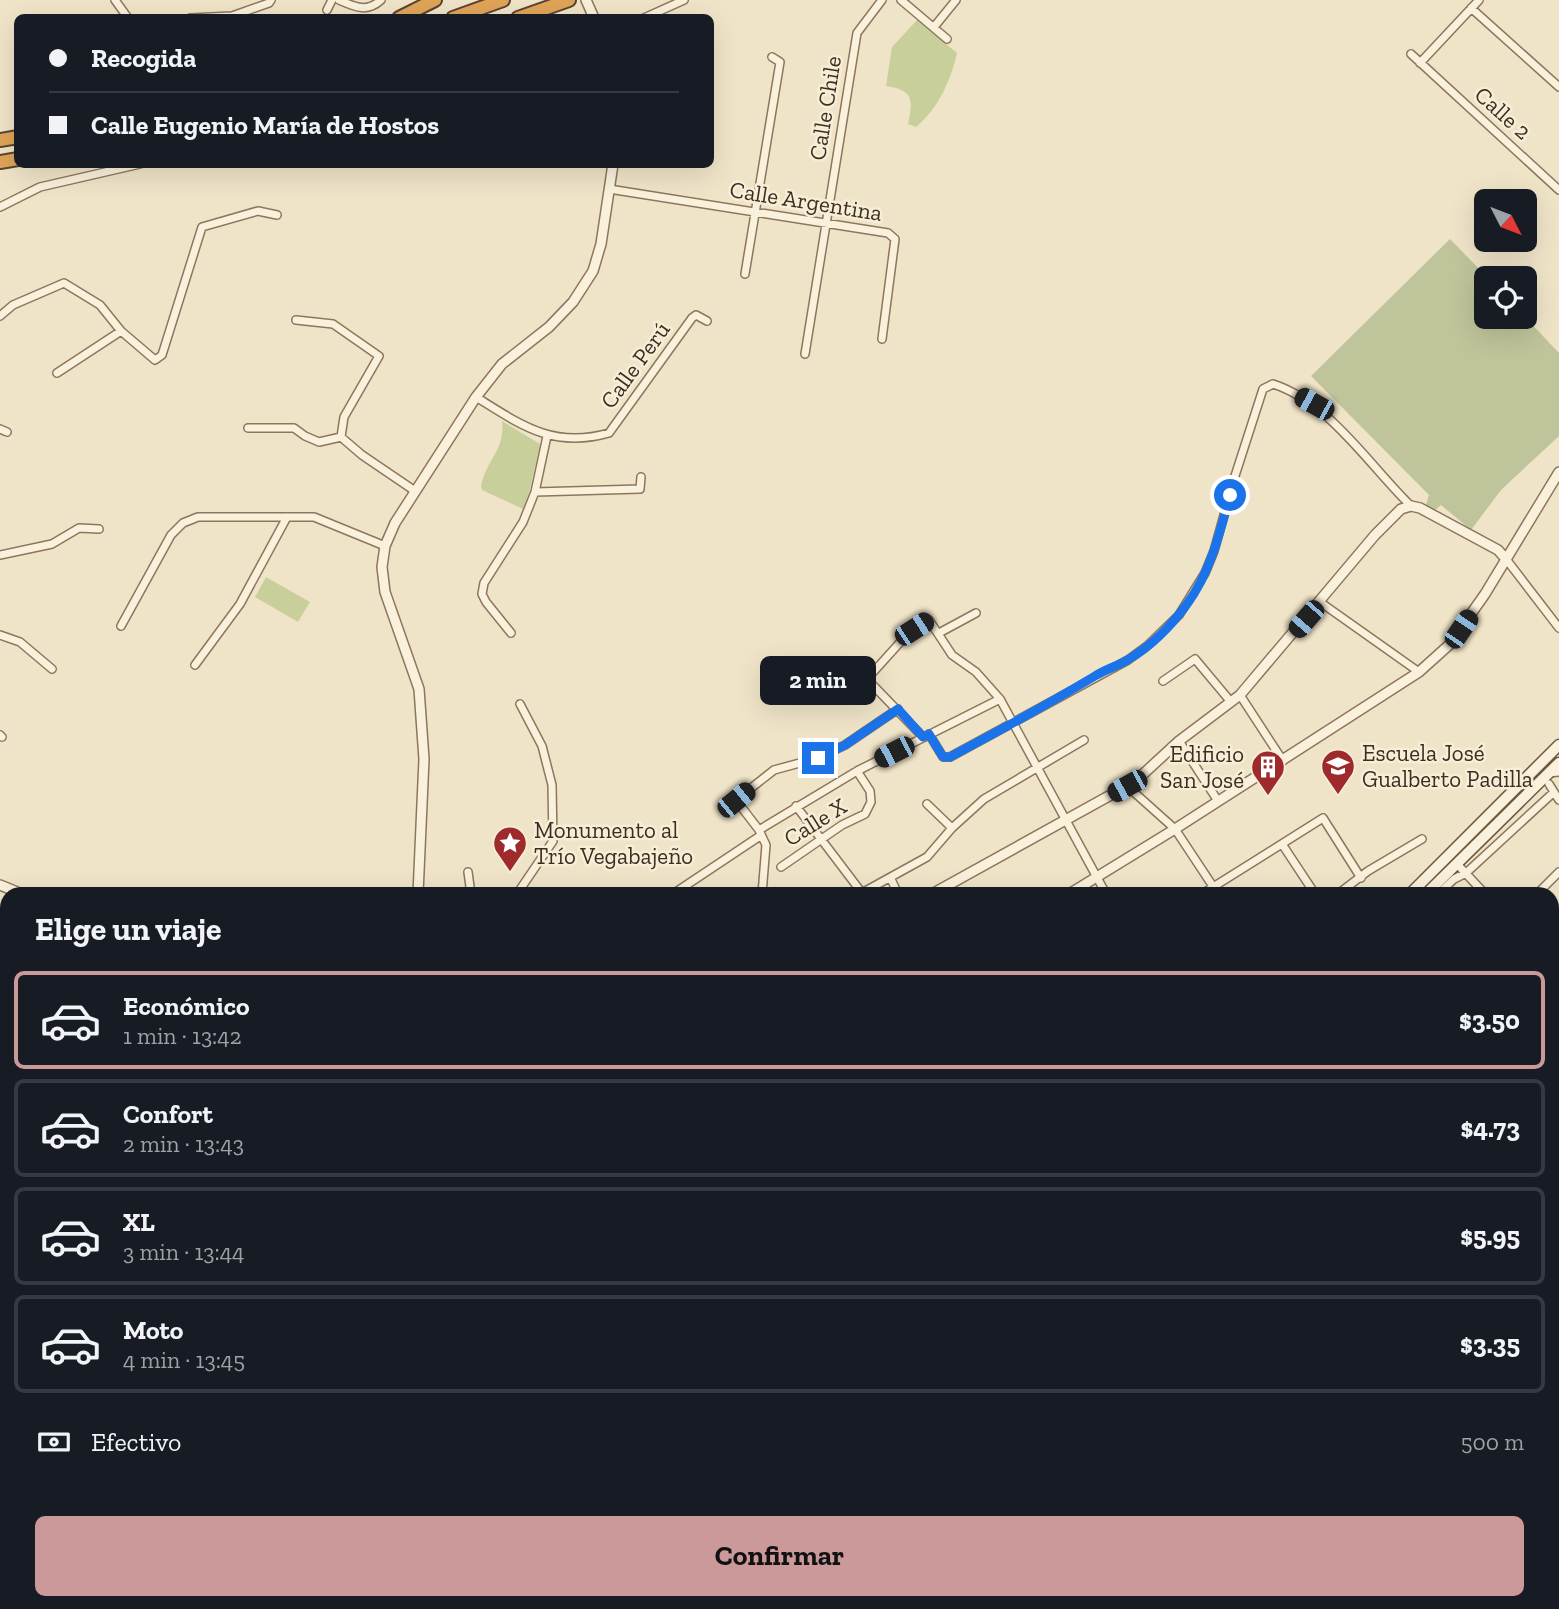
<!DOCTYPE html>
<html lang="es">
<meta charset="utf-8">
<style>
:root{--surface:#171b24;--page:#242831;--text:#f1f3f6;--muted:#9ea1a6;--line:#363941;--accent:#cc999b}
body{margin:0;font-family:"Zilla Slab",serif;background:var(--page);color:var(--text);height:100vh;display:flex;flex-direction:column;font-size:26px;white-space:nowrap}
*{box-sizing:border-box;margin:0}
p{font-size:23px;color:var(--muted)}
.icon{flex:none;width:38px;height:38px;fill:none;stroke:currentColor;stroke-width:2;stroke-linecap:round;stroke-linejoin:round}
.map{position:relative;flex:1;overflow:hidden}
.details{position:absolute;left:0px;top:887px;width:1559px;height:723px;display:flex;flex-direction:column;background:var(--surface);border-radius:21px 21px 0 0;box-shadow:0 7px 28px #0002}
.details>*{flex:none}
.hud{position:absolute;left:14px;top:14px;width:700px;height:154px;border-radius:10px;box-shadow:0 7px 28px #0002;display:grid;align-content:center;height:154px;padding:0 35px;background:var(--surface)}
.needle{width:46px;rotate:132deg}
.controls{position:absolute;left:1474px;top:189px;display:grid;gap:14px}
.controls a{display:grid;place-items:center;width:63px;height:63px;border-radius:10px;background:var(--surface);box-shadow:0 7px 28px #0002;font-size:35px}
.end{position:absolute;width:32px;height:32px;margin:-16px;border:9px solid #1a73e8;background:#fff;box-shadow:0 0 0 4px #fff}
.from{border-radius:50%}
.bubble{position:absolute;height:49px;border-radius:10px;background:var(--surface);box-shadow:0 7px 28px #0002;font-size:23px;font-weight:700;line-height:49px;text-align:center}
.car{position:absolute;width:21px;height:42px;margin:-21px -10px;border-radius:9px;box-shadow:0 0 5px 2px #0007;background:linear-gradient(#222 24%,#8ab4d8 0 40%,#222 0 76%,#8ab4d8 0 86%,#222 0)}
.hud b{display:flex;align-items:center;gap:24px;height:66px;font-size:26px}
.hud b+b{border-top:2px solid var(--line)}
.hud i{width:18px;height:18px;background:var(--text)}
ul{padding:0;list-style:none}
li{display:flex;align-items:center;gap:21px;height:98px;margin:0 14px 10px;padding:0 21px;border:4px solid var(--line);border-radius:10px}
li div{flex:1}
li b{display:block;font-size:26px}
li em{font-style:normal;font-weight:700}
li.active{border-color:var(--accent)}
li>.icon{width:63px;height:63px;stroke-width:1.5}
h2{padding:0 35px;font-size:32px;line-height:84px}
.pay{display:flex;align-items:center;gap:18px;height:77px;padding:0 35px;font-size:26px}
.pay p{margin-inline-start:auto}
.button{display:flex;gap:14px;margin-top:auto;padding:14px 35px}
.button a{flex:1;height:80px;border-radius:10px;background:var(--accent);color:#111;font-size:28px;font-weight:700;line-height:80px;text-align:center}
.map>svg:first-child{display:block}
.green{fill:#c9cf9b}
.cemetery{fill:#bfc49a}
.lines{fill:none;stroke-linecap:round;stroke-linejoin:round}
.minor-casing{stroke:#8d765c;stroke-width:10}
.tertiary-casing{stroke:#8d765c;stroke-width:12}
.secondary-casing{stroke:#6f573f;stroke-width:13}
.motorway-casing{stroke:#5b4430;stroke-width:16}
.minor{stroke:#faf1dc;stroke-width:7}
.tertiary{stroke:#faf1dc;stroke-width:9}
.secondary{stroke:#faf1dc;stroke-width:10}
.motorway{stroke:#e0a458;stroke-width:12}
.route{stroke:#1a73e8;stroke-width:9}
.labels{text-anchor:middle;dominant-baseline:central;stroke-width:5;stroke-linejoin:round;paint-order:stroke}
.street-label{font-size:23px;fill:#3d2e20;stroke:#f7eed8}
.poi-label{font-size:23px;fill:#3d2e20;stroke:#f7eed8;text-anchor:start}
</style>
<div class="map">
<svg width="1559" height="1609" viewBox="0 0 1559 1609">
<rect width="100%" height="100%" fill="#f0e4c8"/>
<path class="green" d="M917,20L957,53C951,80 938,109 916,127L908,124C913,100 914,90 886,86L892,47Z
M502,421L540,444L529,493L523,509L482,490L481,486C487,458 505,451 502,421Z
M266,577L310,602L298,622L255,597Z"/>
<path class="cemetery" d="M1450,239L1488,278H1486V317L1524,316L1559,353V436L1501,490L1471,530L1441,505L1435,510L1426,505L1429,495L1311,376Z"/>
<g class="lines">
<g class="minor-casing">
<path id="minor" d="M115,0L128,18
M339,0C355,7 367,13 381,0
M901,0L947,39
M1471,8L1559,87
M327,10L332,0
M190,18L232,16L269,3L271,0
M644,18L684,0
M934,27L956,0
M1411,54L1559,190
M1420,63L1479,0
M609,189L888,233L895,239L882,339
M0,207L40,187L140,164
M745,274L780,62L772,57
M0,316L13,305L64,283L100,305L121,331L155,360L162,355L202,227L258,211L277,215
M296,320L333,324L379,356L344,417L341,437L362,455L415,491
M805,354L857,33L882,0
M57,373L121,331
M476,397C521,425 553,449 609,433L692,318L696,315L707,321
M248,428H294L305,436L319,442L341,437
M0,429L7,432
M535,492L640,489L641,477
M0,555L52,544L79,528L99,529
M1506,559L1559,628
M1320,602L1419,672
M121,626L171,535L183,523L198,517H314L385,546
M511,633L486,602L482,594L484,583L523,522L535,492L547,436
M939,633L976,613
M0,635L20,642L52,669
M195,665L240,604L287,517
M1163,681L1195,659L1231,702
M1240,695L1283,761
M929,734L943,757H950L1128,660L1147,646L1179,615L1205,573L1214,551L1234,479L1263,389L1273,384C1329,402 1369,465 1411,506
M0,735L2,737
M923,737L867,679L904,638L929,620L952,655L976,672L1000,699L1106,894
M1179,741L1218,801
M1548,773L1559,772
M1549,784L1559,800
M1127,786L1175,829L1218,894
M927,804L952,828
M796,806L862,893
M759,830L857,771L1000,699
M1282,844L1315,894
M1457,864L1485,894
M781,867L842,825L865,814L871,802L870,791L857,771
M468,872L471,894
M891,879L898,894
M517,894L553,841L552,785L542,746L520,704
M673,894L760,836
M762,894L766,845L759,830L736,800L774,770L818,758L845,745L898,709
M860,894L927,857L952,828L984,799L1084,740
M1202,894L1323,818L1361,878
M1338,894L1368,871L1422,839
M1438,894L1454,879L1466,873L1554,792
M1537,894L1559,872
M1552,985L1559,995
M0,1018L7,1009
M1552,1031L1559,1025
M0,1067L7,1073
M0,1129L7,1123
M1552,1134L1559,1127
M0,1241L7,1249
M537,1603L543,1609
M640,1603L646,1609
M866,1603L872,1609
M1069,1603L1075,1609
M662,1609L668,1603
M938,1609L944,1603
M1049,1609L1055,1603
M1118,1609L1122,1603
M1208,1609L1212,1603
M1271,1609L1275,1603
M1319,1609L1324,1603"/>
</g>
<g class="tertiary-casing">
<path id="tertiary" d="M586,0L594,18
M0,885L22,894
M418,894L424,759L419,689L385,592L382,567L385,546L395,523L476,397L502,364L549,327L573,302L593,271L601,244L613,164
M932,894L1127,786L1141,776L1179,741L1240,695L1375,535L1401,509L1411,506L1420,508L1498,550L1506,559
M1069,894L1175,829L1419,672L1449,645L1485,594L1559,472
M1512,1603L1517,1609
M378,1609L379,1603"/>
</g>
<g class="secondary-casing">
<path id="secondary" d="M1410,894L1559,745
M1426,894L1559,763
M687,1609L692,1603
M702,1609L708,1603"/>
</g>
<g class="motorway-casing">
<path id="motorway" d="M399,18L435,0
M453,18L503,0
M518,18L569,0
M0,140L18,137
M0,162L18,159"/>
</g>
<use href="#minor" class="minor"/>
<use href="#tertiary" class="tertiary"/>
<use href="#secondary" class="secondary"/>
<use href="#motorway" class="motorway"/>
</g>
<g class="lines">
<path class="route" d="M818,758L845,745L898,709L923,737L929,734L943,757H950C999,731 1048,704 1095,676C1106,669 1118,666 1129,659C1151,646 1171,626 1187,604C1210,573 1220,533 1230,495"/>
</g>
<defs>
<g id="school-pin" transform="scale(1.75)"><path d="M0 17L-7.5 6A9.5 9.5 0 1 1 7.5 6Z" fill="#9e2a2b" stroke="#f7eed8"/><path d="M0-5L7-2L0 1L-7-2ZM-4 1L0 2.5L4 1V4Q0 6-4 4Z" fill="#fff"/></g>
<g id="building-pin" transform="scale(1.75)"><path d="M0 17L-7.5 6A9.5 9.5 0 1 1 7.5 6Z" fill="#9e2a2b" stroke="#f7eed8"/><path d="M-4-6H4V6H1V3H-1V6H-4ZM-2.5-4.3h1.7v1.8h-1.7ZM.8-4.3h1.7v1.8H.8ZM-2.5-1h1.7V.8h-1.7ZM.8-1h1.7V.8H.8Z" fill="#fff"/></g>
<g id="sight-pin" transform="scale(1.75)"><path d="M0 17L-7.5 6A9.5 9.5 0 1 1 7.5 6Z" fill="#9e2a2b" stroke="#f7eed8"/><path d="M0-6L1.8-2.2L6-1.7L2.9 1.2L3.7 5.4L0 3.3L-3.7 5.4L-2.9 1.2L-6-1.7L-1.8-2.2Z" fill="#fff"/></g>
</defs>
<g fill-rule="evenodd">
<use href="#school-pin" x="1338" y="766"/>
<use href="#building-pin" x="1268" y="767"/>
<use href="#sight-pin" x="510" y="843"/>
</g>
<g class="labels">
<g class="street-label">
<text transform="translate(825 108) rotate(-81)">Calle Chile</text>
<text transform="translate(1503 113) rotate(42)">Calle 2</text>
<text transform="translate(806 201) rotate(9)">Calle Argentina</text>
<text transform="translate(635 365) rotate(-54)">Calle Perú</text>
<text transform="translate(815 822) rotate(-32)">Calle X</text>
</g>
<g class="poi-label">
<text x="1362" y="753">Escuela José<tspan x="1362" dy="26">Gualberto Padilla</tspan></text>
<text x="1244" y="754" text-anchor="end">Edificio<tspan x="1244" dy="26">San José</tspan></text>
<text x="534" y="830">Monumento al<tspan x="534" dy="26">Trío Vegabajeño</tspan></text>
</g>
</g>
</svg>
<div class="controls">
<a><svg class="needle" viewBox="-14 -14 28 28"><path d="M0-13l5 13h-10z" fill="#e53935"/><path d="M0 13l5-13h-10z" fill="#9ea1a6"/></svg></a>
<a><svg class="icon" aria-label="locate" viewBox="0 0 24 24"><circle cx="12" cy="12" r="6"/><path d="M12 2v4M12 18v4M2 12h4M18 12h4"/></svg></a>
</div>
<i class="end from" style="left:1230px;top:495px"></i>
<i class="end" style="left:818px;top:758px"></i>
<div class="bubble" style="left:760px;top:656px;width:116px">2 min</div>
<i class="car" style="left:1314px;top:404px;rotate:299deg"></i>
<i class="car" style="left:1306px;top:619px;rotate:221deg"></i>
<i class="car" style="left:914px;top:629px;rotate:57deg"></i>
<i class="car" style="left:1461px;top:629px;rotate:34deg"></i>
<i class="car" style="left:894px;top:752px;rotate:243deg"></i>
<i class="car" style="left:1127px;top:786px;rotate:241deg"></i>
<i class="car" style="left:736px;top:800px;rotate:51deg"></i>
<div class="hud">
<b><i class="from"></i>Recogida</b>
<b><i></i>Calle Eugenio María de Hostos</b>
</div>
<section class="details">
<h2>Elige un viaje</h2>
<ul>
<li class="active"><svg class="icon" aria-label="car" viewBox="0 0 24 24"><path d="M5 17H2v-5l4-1 3-4h7l3 4 3 1v5h-3M9 17h6M6 11h13"/><circle cx="7" cy="17" r="2"/><circle cx="17" cy="17" r="2"/></svg><div><b>Económico</b><p>1 min · 13:42</p></div><em>$3.50</em></li>
<li><svg class="icon" aria-label="car" viewBox="0 0 24 24"><path d="M5 17H2v-5l4-1 3-4h7l3 4 3 1v5h-3M9 17h6M6 11h13"/><circle cx="7" cy="17" r="2"/><circle cx="17" cy="17" r="2"/></svg><div><b>Confort</b><p>2 min · 13:43</p></div><em>$4.73</em></li>
<li><svg class="icon" aria-label="car" viewBox="0 0 24 24"><path d="M5 17H2v-5l4-1 3-4h7l3 4 3 1v5h-3M9 17h6M6 11h13"/><circle cx="7" cy="17" r="2"/><circle cx="17" cy="17" r="2"/></svg><div><b>XL</b><p>3 min · 13:44</p></div><em>$5.95</em></li>
<li><svg class="icon" aria-label="car" viewBox="0 0 24 24"><path d="M5 17H2v-5l4-1 3-4h7l3 4 3 1v5h-3M9 17h6M6 11h13"/><circle cx="7" cy="17" r="2"/><circle cx="17" cy="17" r="2"/></svg><div><b>Moto</b><p>4 min · 13:45</p></div><em>$3.35</em></li>
</ul>
<div class="pay"><svg class="icon" aria-label="cash" viewBox="0 0 24 24"><path d="M3 7h18v10H3z"/><circle cx="12" cy="12" r="2"/></svg>Efectivo<p>500 m</p></div>
<div class="button"><a>Confirmar</a></div>
</section>
</div>
